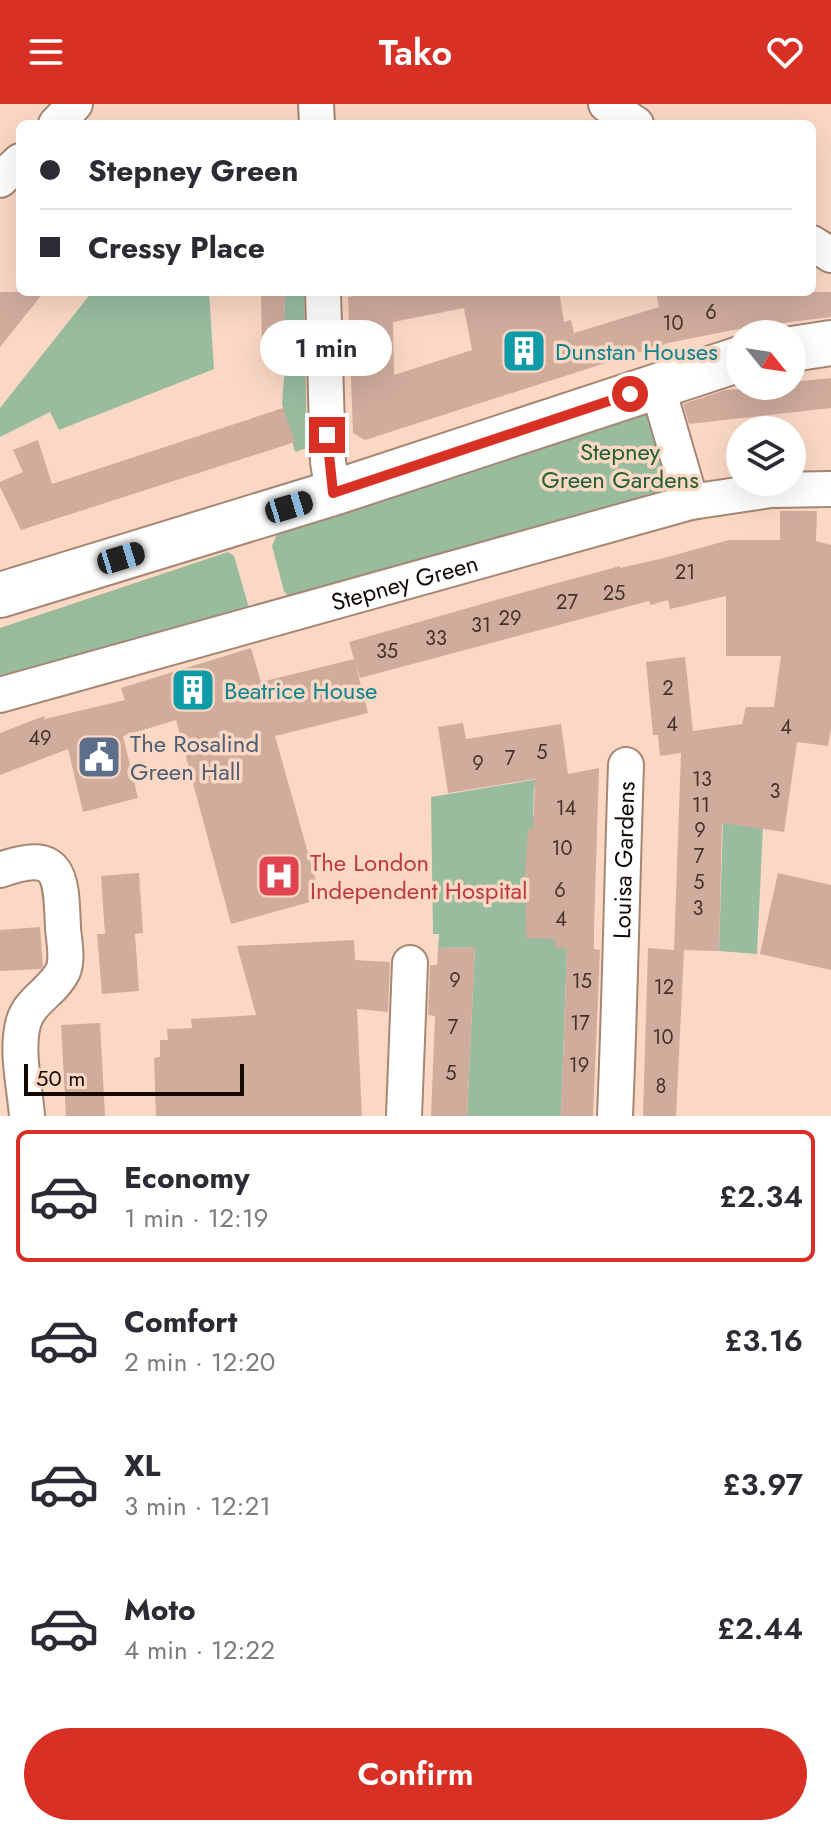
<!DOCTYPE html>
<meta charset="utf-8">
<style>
:root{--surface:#fff;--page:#f7f7f7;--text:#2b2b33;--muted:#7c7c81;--line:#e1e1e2;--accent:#d93025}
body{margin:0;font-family:Jost,sans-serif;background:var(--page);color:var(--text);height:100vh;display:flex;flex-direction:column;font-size:30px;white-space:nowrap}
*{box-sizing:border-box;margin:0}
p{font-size:26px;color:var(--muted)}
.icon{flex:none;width:44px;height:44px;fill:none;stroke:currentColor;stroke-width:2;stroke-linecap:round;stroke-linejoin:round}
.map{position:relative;height:1012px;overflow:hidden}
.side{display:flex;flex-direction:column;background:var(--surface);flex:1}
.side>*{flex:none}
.top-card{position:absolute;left:16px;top:16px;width:800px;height:176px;border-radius:12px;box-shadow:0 8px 32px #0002;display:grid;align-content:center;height:176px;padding:0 24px;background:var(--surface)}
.needle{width:52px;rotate:120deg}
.tools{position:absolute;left:726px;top:216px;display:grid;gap:16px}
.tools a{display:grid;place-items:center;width:80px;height:80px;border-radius:50%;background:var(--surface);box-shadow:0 8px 32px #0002;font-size:40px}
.scale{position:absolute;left:24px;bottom:20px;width:220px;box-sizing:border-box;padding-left:8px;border:4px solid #140904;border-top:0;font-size:22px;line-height:28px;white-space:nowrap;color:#140904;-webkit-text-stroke:6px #fad8c4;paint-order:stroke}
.end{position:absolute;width:36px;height:36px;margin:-18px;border:10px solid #d93025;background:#fff;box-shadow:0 0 0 4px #fff}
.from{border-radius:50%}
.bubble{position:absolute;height:56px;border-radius:28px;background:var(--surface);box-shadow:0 8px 32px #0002;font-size:26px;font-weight:600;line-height:56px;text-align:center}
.car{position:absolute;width:24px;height:48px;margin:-24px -12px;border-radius:10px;box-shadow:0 0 6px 2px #0007;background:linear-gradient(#222 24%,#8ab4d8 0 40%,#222 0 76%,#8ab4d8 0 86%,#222 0)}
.top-card b{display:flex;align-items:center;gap:28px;height:76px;font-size:30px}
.top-card b+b{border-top:2px solid var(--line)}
.top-card i{width:20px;height:20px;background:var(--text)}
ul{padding:14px 0 0;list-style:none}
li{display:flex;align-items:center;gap:24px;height:132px;margin:0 16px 12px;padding:0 8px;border:4px solid transparent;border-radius:12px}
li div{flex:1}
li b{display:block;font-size:30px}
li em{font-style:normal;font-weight:600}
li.selected{border-color:var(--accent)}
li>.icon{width:72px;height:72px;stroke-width:1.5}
.cta{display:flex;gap:16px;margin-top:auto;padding:16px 24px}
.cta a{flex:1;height:92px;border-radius:48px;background:var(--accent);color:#fff;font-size:32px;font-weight:600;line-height:92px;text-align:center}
header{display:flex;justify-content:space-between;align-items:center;height:104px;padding:0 24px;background:var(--accent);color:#fff;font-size:36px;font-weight:600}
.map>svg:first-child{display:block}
.green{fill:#99bc9f}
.building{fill:#d0ac9d;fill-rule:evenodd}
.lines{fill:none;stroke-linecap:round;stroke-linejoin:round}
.minor-casing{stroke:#a68774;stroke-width:38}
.secondary-casing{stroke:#a68774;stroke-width:48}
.minor{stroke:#fff;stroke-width:34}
.secondary{stroke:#fff;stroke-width:44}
.route{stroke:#d93025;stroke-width:10}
.labels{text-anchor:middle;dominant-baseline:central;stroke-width:7;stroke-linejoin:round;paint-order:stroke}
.number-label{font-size:20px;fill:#43322a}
.culture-label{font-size:24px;fill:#0d838f;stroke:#fad8c4;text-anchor:start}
.park-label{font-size:24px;fill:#225e34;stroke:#fad8c4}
.street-label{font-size:24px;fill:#140904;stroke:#fad8c4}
.service-label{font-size:24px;fill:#4e5e75;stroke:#fad8c4;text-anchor:start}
.health-label{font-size:24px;fill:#be3a42;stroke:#fad8c4;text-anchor:start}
</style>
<header><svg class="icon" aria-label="menu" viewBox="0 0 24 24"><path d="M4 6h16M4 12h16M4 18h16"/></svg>Tako<svg class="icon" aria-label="heart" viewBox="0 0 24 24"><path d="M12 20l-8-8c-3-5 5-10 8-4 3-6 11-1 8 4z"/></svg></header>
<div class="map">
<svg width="831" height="1012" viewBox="0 0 831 1012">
<rect width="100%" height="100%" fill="#fad8c4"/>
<path class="green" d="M92,188H209L214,265L59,326L50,308L0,333V304Z
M284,188H304L307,344L295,348L282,300L286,244Z
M650,308L670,380V386L294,493L288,492L284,487L272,442L277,430Z
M228,448L234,452L249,504L0,580V524Z
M725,650L763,722L757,850L719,847Z
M563,671L534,683L533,711L561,712L560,726L529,725L525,791L555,835V844H567L561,1012H467L475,843L438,844L439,830H433L431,693Z"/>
<path class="building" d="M0,188H44L0,243Z
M261,188H284L286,244H262Z
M377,188H559L564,218L571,216L574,229L659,203L656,188H831V213L743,224L668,239L365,336L353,329L348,193ZM464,204L472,246L394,271L393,218Z
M831,274V304L689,320L683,300L725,286L792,282V278Z
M283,304L295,338L21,426L0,383V378L23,368L13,346L38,336L52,380Z
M780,407H817L816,437L831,441V624L828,642L797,638L784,728L722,719L719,847L684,846L676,1012H643L648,844L674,846L681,649L660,652L658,631H653L646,558L685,553L693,627L742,620L746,603H774L781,552H726V492L670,505L668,496L651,501L649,497L360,574L355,558L368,609L275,632L321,795L231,820L176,616L123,632L138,694L83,708L68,645L0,671V629L44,612L45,615L125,596L121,584L251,544L261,578L354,555L349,538L510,492L620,462V464L664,454L729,436H780Z
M463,619L466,635L561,620L568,670L599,664L594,823V845L600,846L593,1012H561L567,844H555V835L526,834L525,767L528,725H533L535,675L448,689L438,623Z
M139,769L143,829L135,830L139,887L102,890L97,830H105L101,772Z
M778,769L831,781V866L760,850Z
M40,823L43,862L41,865L0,867V826Z
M354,836L355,856L390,858L388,908L357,905L362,1012H156L154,954L160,953V936H168L167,925L192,924L191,915L256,911L237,842Z
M475,843L467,1012H431L435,912L428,911L430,861H437L438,844Z
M100,919L105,1012H66L61,921Z"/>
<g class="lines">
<g class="minor-casing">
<g id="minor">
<path d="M316,0L317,20"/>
<path d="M606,0L636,20"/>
<path d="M56,20L75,0"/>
<path d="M0,76L20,57"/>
<path d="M812,139L831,151"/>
<path d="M323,188L328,358L333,389"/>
<path d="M657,281L691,398"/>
<path id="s1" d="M0,591L691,398L771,386L831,385"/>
<path d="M0,766C62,743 61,773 63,824C64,837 68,855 63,867C53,888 29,896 23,920C16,948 25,984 27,1012"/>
<path d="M404,1012L410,859"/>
<path id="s2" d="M615,1012C620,895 622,778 626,661"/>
</g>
</g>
<g class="secondary-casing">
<path id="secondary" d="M792,245L831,239
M0,491L333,389L740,255"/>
</g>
<use href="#minor" class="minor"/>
<use href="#secondary" class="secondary"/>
</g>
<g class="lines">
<path class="route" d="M327,331L333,389L630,290"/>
</g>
<defs>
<g id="building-square" transform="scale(2.3)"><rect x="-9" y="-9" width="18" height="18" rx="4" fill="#0f9aa8" stroke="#fad8c4"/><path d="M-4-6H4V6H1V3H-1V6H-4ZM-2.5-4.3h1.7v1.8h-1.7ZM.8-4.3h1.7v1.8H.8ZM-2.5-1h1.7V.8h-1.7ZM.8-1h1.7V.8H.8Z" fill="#fff"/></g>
<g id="civic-square" transform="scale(2.3)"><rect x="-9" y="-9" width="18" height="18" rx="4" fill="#5c6f8a" stroke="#fad8c4"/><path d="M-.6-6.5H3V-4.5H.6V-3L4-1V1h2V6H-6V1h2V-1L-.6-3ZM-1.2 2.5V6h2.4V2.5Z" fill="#fff"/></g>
<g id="hospital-square" transform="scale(2.3)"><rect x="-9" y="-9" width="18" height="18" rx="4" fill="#e0444e" stroke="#fad8c4"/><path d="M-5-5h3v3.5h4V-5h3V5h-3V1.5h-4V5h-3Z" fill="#fff"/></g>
</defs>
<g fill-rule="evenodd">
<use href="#building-square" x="524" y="247"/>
<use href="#building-square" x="193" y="586"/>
<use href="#civic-square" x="99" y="653"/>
<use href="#hospital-square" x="279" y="772"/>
</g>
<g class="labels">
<g class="number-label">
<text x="711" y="208">6</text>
<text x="673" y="219">10</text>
<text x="685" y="468">21</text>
<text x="614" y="489">25</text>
<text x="567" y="498">27</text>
<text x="510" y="514">29</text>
<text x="481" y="521">31</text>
<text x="436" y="534">33</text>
<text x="387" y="547">35</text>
<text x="668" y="584">2</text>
<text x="672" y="620">4</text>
<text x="786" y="623">4</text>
<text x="40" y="634">49</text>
<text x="542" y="648">5</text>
<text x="510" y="654">7</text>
<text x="478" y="659">9</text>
<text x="702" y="675">13</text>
<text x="775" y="687">3</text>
<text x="701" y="701">11</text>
<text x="566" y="704">14</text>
<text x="700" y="726">9</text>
<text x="562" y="744">10</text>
<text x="699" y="752">7</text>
<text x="699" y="778">5</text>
<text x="560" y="786">6</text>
<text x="698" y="804">3</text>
<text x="561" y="815">4</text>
<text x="455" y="876">9</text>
<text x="582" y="877">15</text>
<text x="664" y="883">12</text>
<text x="580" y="919">17</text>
<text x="453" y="923">7</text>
<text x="663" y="933">10</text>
<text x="579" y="961">19</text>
<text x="451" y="969">5</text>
<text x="661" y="982">8</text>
</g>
<g class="culture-label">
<text x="555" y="247">Dunstan Houses</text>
<text x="224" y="586">Beatrice House</text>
</g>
<g class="park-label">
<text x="620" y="347">Stepney<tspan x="620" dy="28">Green Gardens</tspan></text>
</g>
<g class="street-label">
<text stroke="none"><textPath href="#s1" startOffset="420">Stepney Green</textPath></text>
<text stroke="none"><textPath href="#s2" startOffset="256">Louisa Gardens</textPath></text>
</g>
<g class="service-label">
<text x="130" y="639">The Rosalind<tspan x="130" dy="28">Green Hall</tspan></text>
</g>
<g class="health-label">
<text x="310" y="758">The London<tspan x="310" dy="28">Independent Hospital</tspan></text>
</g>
</g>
</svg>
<div class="tools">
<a><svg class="needle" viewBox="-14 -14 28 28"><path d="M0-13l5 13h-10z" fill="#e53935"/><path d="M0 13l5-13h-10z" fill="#7c7c81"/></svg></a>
<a><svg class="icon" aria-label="layers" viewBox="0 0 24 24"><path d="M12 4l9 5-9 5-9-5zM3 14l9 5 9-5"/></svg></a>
</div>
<div class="scale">50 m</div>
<i class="end from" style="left:630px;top:290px"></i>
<i class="end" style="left:327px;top:331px"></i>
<div class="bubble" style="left:260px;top:216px;width:132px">1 min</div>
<i class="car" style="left:289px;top:403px;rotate:73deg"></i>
<i class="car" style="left:121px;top:454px;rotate:73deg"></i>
<div class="top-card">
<b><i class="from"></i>Stepney Green</b>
<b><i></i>Cressy Place</b>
</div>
</div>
<section class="side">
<ul>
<li class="selected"><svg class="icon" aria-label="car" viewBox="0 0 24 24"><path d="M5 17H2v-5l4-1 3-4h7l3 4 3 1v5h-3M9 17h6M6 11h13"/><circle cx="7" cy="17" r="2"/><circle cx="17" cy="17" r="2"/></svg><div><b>Economy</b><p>1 min · 12:19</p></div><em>£2.34</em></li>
<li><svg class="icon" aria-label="car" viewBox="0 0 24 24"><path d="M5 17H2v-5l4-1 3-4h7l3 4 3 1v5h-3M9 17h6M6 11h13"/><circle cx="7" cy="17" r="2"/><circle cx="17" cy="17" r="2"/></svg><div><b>Comfort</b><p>2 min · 12:20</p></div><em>£3.16</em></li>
<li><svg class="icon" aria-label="car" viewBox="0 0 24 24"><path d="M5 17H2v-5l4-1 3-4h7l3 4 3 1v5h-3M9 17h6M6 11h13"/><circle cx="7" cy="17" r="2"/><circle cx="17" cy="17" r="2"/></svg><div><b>XL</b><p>3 min · 12:21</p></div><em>£3.97</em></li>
<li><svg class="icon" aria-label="car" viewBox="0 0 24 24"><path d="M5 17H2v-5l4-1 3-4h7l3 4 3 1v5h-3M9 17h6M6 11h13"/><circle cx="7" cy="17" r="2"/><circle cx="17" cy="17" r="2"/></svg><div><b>Moto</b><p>4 min · 12:22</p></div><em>£2.44</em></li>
</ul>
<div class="cta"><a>Confirm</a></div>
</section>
